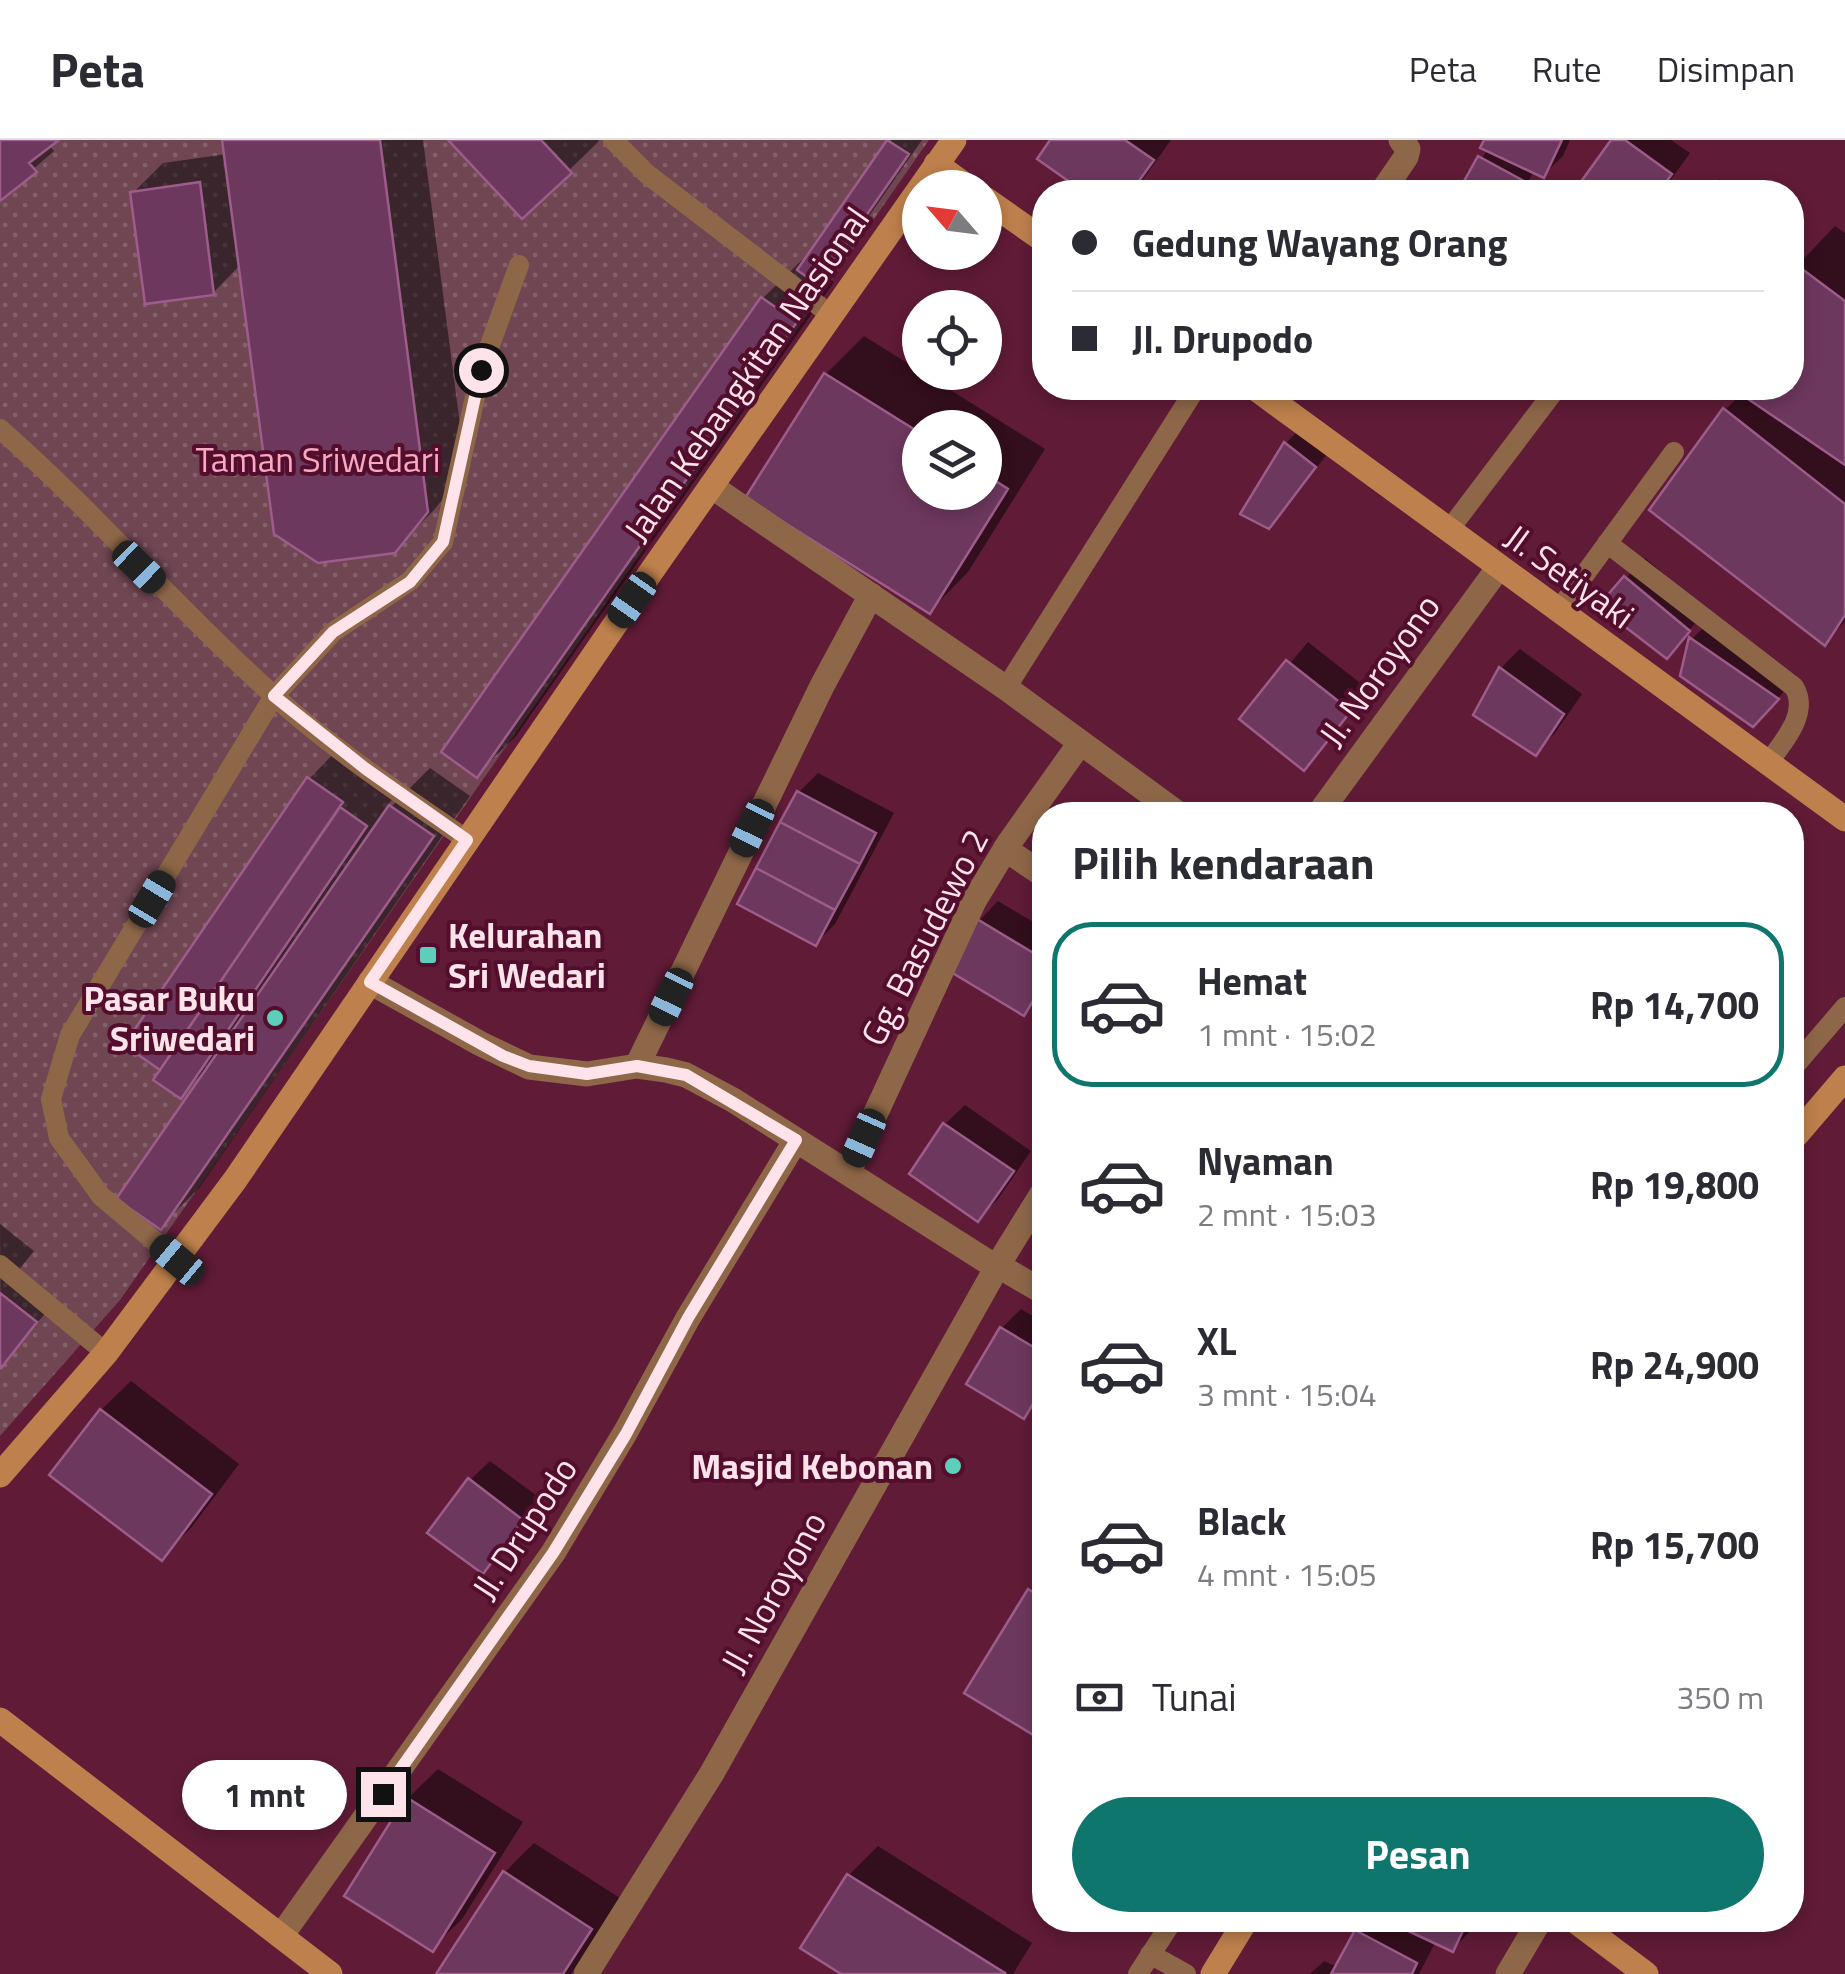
<!DOCTYPE html>
<html lang="id">
<meta charset="utf-8">
<style>
:root{--surface:#fff;--page:#f7f7f7;--text:#2b2b33;--muted:#7c7c81;--line:#e1e1e2;--accent:#0f766e}
body{margin:0;font-family:"Titillium Web",sans-serif;background:var(--page);color:var(--text);height:100vh;display:flex;flex-direction:column;font-size:38px;white-space:nowrap}
*{box-sizing:border-box;margin:0}
p{font-size:32px;color:var(--muted)}
.icon{flex:none;width:55px;height:55px;fill:none;stroke:currentColor;stroke-width:2;stroke-linecap:round;stroke-linejoin:round}
.map{position:relative;flex:1;overflow:hidden}
.sheet{position:absolute;left:1032px;top:662px;width:772px;height:1130px;display:flex;flex-direction:column;background:var(--surface);border-radius:40px;box-shadow:0 5px 15px #0003}
.sheet>*{flex:none}
.top-card{position:absolute;left:1032px;top:40px;width:772px;height:220px;border-radius:40px;box-shadow:0 5px 15px #0003;display:grid;align-content:center;height:220px;padding:0 40px;background:var(--surface)}
.needle{width:65px;rotate:298deg}
.fabs{position:absolute;left:902px;top:30px;display:grid;gap:20px}
.fabs a{display:grid;place-items:center;width:100px;height:100px;border-radius:50%;background:var(--surface);box-shadow:0 5px 15px #0003;font-size:50px}
.end{position:absolute;width:45px;height:45px;margin:-22px;border:12px solid #fee3eb;background:#111;box-shadow:0 0 0 5px #111}
.from{border-radius:50%}
.bubble{position:absolute;height:70px;border-radius:35px;background:var(--surface);box-shadow:0 5px 15px #0003;font-size:32px;font-weight:700;line-height:70px;text-align:center}
.car{position:absolute;width:30px;height:60px;margin:-30px -15px;border-radius:12px;box-shadow:0 0 8px 2px #0007;background:linear-gradient(#222 24%,#8ab4d8 0 40%,#222 0 76%,#8ab4d8 0 86%,#222 0)}
.top-card b{display:flex;align-items:center;gap:35px;height:95px;font-size:38px}
.top-card b+b{border-top:2px solid var(--line)}
.top-card i{width:25px;height:25px;background:var(--text)}
ul{padding:0;list-style:none}
li{display:flex;align-items:center;gap:30px;height:165px;margin:0 20px 15px;padding:0 20px;border:5px solid transparent;border-radius:40px}
li div{flex:1}
li b{display:block;font-size:38px}
li em{font-style:normal;font-weight:700}
li.current{border-color:var(--accent)}
li>.icon{width:90px;height:90px;stroke-width:1.5}
h2{padding:0 40px;font-size:45px;line-height:120px}
.pay{display:flex;align-items:center;gap:25px;height:110px;padding:0 40px;font-size:38px}
.pay p{margin-inline-start:auto}
.action{display:flex;gap:20px;margin-top:auto;padding:20px 40px}
.action a{flex:1;height:115px;border-radius:60px;background:var(--accent);color:#fff;font-size:40px;font-weight:700;line-height:115px;text-align:center}
header{display:flex;align-items:center;gap:60px;box-sizing:border-box;height:140px;padding:0 50px;background:var(--surface);border-bottom:2px solid var(--line)}
header strong{font-size:48px}
nav{display:flex;gap:55px;margin-inline-start:auto;font-size:35px}
.map>svg:first-child{display:block}
.park{fill:url(#park-dots)}
.shadow{fill:#0007;fill-rule:evenodd}
.building{fill:#6d385e;stroke:#9d5c8a;stroke-width:2.5}
.lines{fill:none;stroke-linecap:round;stroke-linejoin:round}
.lane{stroke:#8e6748;stroke-width:20}
.street{stroke:#8e6748;stroke-width:25}
.secondary{stroke:#be804c;stroke-width:25}
.route{stroke:#fee3eb;stroke-width:12}
.poi-dot{fill:#5dceb9;stroke:#540e2d;stroke-width:4}
.labels{text-anchor:middle;dominant-baseline:central;stroke-width:8;stroke-linejoin:round;paint-order:stroke}
.street-label{font-size:35px;fill:#fee3eb;stroke:#540e2d}
.park-label{font-size:35px;fill:#f8a9c2;stroke:#540e2d}
.poi-label{font-size:35px;font-weight:bold;fill:#fee3eb;stroke:#540e2d;text-anchor:end}
</style>
<header>
<strong>Peta</strong>
<nav><a>Peta</a><a>Rute</a><a>Disimpan</a></nav>
</header>
<div class="map">
<svg width="1845" height="1834" viewBox="0 0 1845 1834">
<defs>
<pattern id="park-dots" width="8" height="8" patternUnits="userSpaceOnUse" patternTransform="scale(2.5)"><rect width="8" height="8" fill="#704653"/><path d="M2 2h.1M6 6h.1" fill="none" stroke="#85616c" stroke-width="1.8" stroke-linecap="round"/></pattern>
</defs>
<rect width="100%" height="100%" fill="#601b37"/>
<path class="park" d="M0,0H929L120,1160L0,1296Z"/>
<path class="shadow" d="M0,0H55L49,5L54,11L0,58Z
M225,0H423L466,331L433,371L394,410L241,124L213,153L133,53L163,23L227,14Z
M452,0H598L599,1L522,76Z
M891,0H922L837,122L824,135L834,142L516,596L477,634L763,158L802,120L805,122Z
M1053,0H1171L1134,52H1088L1040,18Z
M1486,0H1570L1563,16L1543,35L1534,31L1522,52H1460L1488,9Z
M1614,0H1671L1690,13L1662,52H1597L1584,43Z
M1719,39L1745,52H1706Z
M1792,77L1799,81L1792,93Z
M1835,86L1845,93V482L1824,502L1652,369L1725,270L1743,252L1736,248H1792V131Z
M864,196L1045,309L968,432L930,471L826,234ZM920,288H985V352H920Z
M1305,284L1333,306L1288,366L1268,386L1243,373L1286,303Z
M1645,418L1707,470L1667,515L1626,438Z
M1711,480L1796,538L1773,564L1683,535L1692,499Z
M1308,502L1369,550L1303,627L1243,579Z
M1520,509L1582,554L1555,593L1535,613L1501,528Z
M338,609L395,655L386,668L388,670L430,628L470,656L199,1048L160,1087L204,932L180,955L157,939L309,639Z
M818,633L894,673L835,784L816,803L799,652Z
M998,761L1045,789V850L1023,873L979,781Z
M965,965L1031,1011L998,1059L978,1079L945,984Z
M0,1084L34,1111L17,1132L55,1162L1,1225Z
M1021,1169L1045,1183V1253L1024,1276L1002,1188Z
M131,1241L239,1324L191,1388L161,1417L101,1270Z
M490,1321L541,1359L502,1411L482,1431L470,1340Z
M1045,1435V1591L1030,1451Z
M438,1629L523,1682L462,1779L432,1808L348,1755L408,1658Z
M534,1703L620,1758L571,1834H439L505,1732Z
M878,1706L1032,1803L1013,1834H846L849,1735Z
M1368,1780H1476L1472,1789L1453,1809L1436,1801L1419,1834H1310L1324,1821L1337,1827L1357,1791Z"/>
<path class="building" d="M0,0H59L29,23L37,32L0,61Z
M222,0H380L428,372L395,413L318,423L274,394Z
M448,0H541L572,33L522,79Z
M887,0L909,14L818,145L797,130Z
M1050,0H1125L1154,20L1131,52H1084L1037,19Z
M1484,0H1562L1544,38L1480,8Z
M1611,0H1625L1672,34L1659,52H1593L1580,43Z
M1478,16L1522,40L1515,52H1458Z
M200,42L214,155L145,164L130,52Z
M1794,123L1845,161V325L1732,248H1792Z
M761,157L797,182L477,638L441,612Z
M824,233L920,293V352H985V334L1008,349L930,474L745,358Z
M1723,268L1845,364V475L1825,506L1649,370Z
M1284,302L1316,327L1269,389L1240,374Z
M1624,436L1690,491L1667,519L1598,466Z
M1689,497L1779,559L1753,587L1680,536Z
M1286,520L1351,571L1304,631L1239,579Z
M1499,527L1564,574L1536,616L1473,575Z
M307,637L343,662L160,930L124,905Z
M797,651L876,693L860,724L780,682Z
M389,665L434,696L161,1090L116,1059Z
M340,667L367,686L181,959L153,940Z
M780,682L860,724L835,770L756,728Z
M756,728L835,770L816,806L737,764Z
M977,779L1045,820V841L1024,876L946,829Z
M943,983L1014,1031L978,1082L909,1034Z
M0,1153L37,1182L1,1228L0,1227Z
M1000,1187L1045,1214V1244L1024,1279L966,1244Z
M100,1269L212,1354L162,1421L49,1335Z
M468,1338L523,1380L483,1434L427,1393Z
M1028,1449L1045,1459V1592L1040,1599L964,1553Z
M406,1657L495,1713L433,1812L344,1756Z
M503,1731L592,1789L563,1834H436Z
M847,1734L1005,1833L1004,1834H841L800,1808Z
M1385,1780H1468L1453,1812Z
M1355,1790L1417,1823L1412,1834H1331Z"/>
<g class="lines">
<path class="lane" d="M613,0L647,34L831,175
M0,289C95,372 178,470 272,554C332,609 401,654 467,700
M1449,390L1552,254
M1607,403L1794,547C1810,573 1783,602 1768,623
M1558,471L1674,312
M1006,548L1196,248
M1792,929L1845,867
M177,1120L101,1056L59,998L51,959L70,895L274,556L333,492L410,441L443,402L481,230L519,125
M0,1125L106,1213
M1150,1814L1186,1834
M1138,1834L1173,1780"/>
<path class="street" d="M1382,52L1406,17L1408,9L1401,0
M711,346L1006,548L1180,675
M1318,675L1499,427
M1005,709L1045,736
M370,842L481,904L529,927L587,934L637,926L666,930L686,935L733,960L999,1129
M637,926L822,546L871,455
M848,1033L974,761L1009,703L1080,603
M999,1126L1045,1153
M281,1796L553,1413L625,1293L688,1178L796,1000
M586,1834L712,1633L1001,1120L1045,1049
M1508,1834L1540,1780"/>
<path class="secondary" d="M936,24L969,48
M985,59L1045,101
M1255,248L1845,679
M1792,1000L1845,938
M0,1335L106,1213L235,1040L653,429L954,0
M0,1580L330,1834
M1574,1780L1646,1834
M1213,1834L1246,1780"/>
</g>
<g class="lines">
<path class="route" d="M383,1654L553,1413L626,1294L688,1178L796,1000L686,935L637,926L587,934L529,926L503,916L370,842L467,700L366,629L274,556L333,492L410,442L443,402L481,230"/>
</g>
<g class="poi-dot">
<rect x="418" y="805" width="20" height="20" rx="5"/>
<circle cx="275" cy="878" r="10"/>
<circle cx="953" cy="1326" r="10"/>
</g>
<g class="labels">
<g class="street-label">
<text transform="translate(746 234) rotate(-55)">Jalan Kebangkitan Nasional</text>
<text transform="translate(1570 436) rotate(36)">Jl. Setiyaki</text>
<text transform="translate(1379 530) rotate(-54)">Jl. Noroyono</text>
<text transform="translate(924 797) rotate(-63)">Gg. Basudewo 2</text>
<text transform="translate(524 1388) rotate(-57)">Jl. Drupodo</text>
<text transform="translate(773 1452) rotate(-61)">Jl. Noroyono</text>
</g>
<g class="park-label">
<text x="318" y="319">Taman Sriwedari</text>
</g>
<g class="poi-label">
<text x="448" y="795" text-anchor="start">Kelurahan<tspan x="448" dy="40">Sri Wedari</tspan></text>
<text x="255" y="858">Pasar Buku<tspan x="255" dy="40">Sriwedari</tspan></text>
<text x="933" y="1326">Masjid Kebonan</text>
</g>
</g>
</svg>
<div class="fabs">
<a><svg class="needle" viewBox="-14 -14 28 28"><path d="M0-13l5 13h-10z" fill="#e53935"/><path d="M0 13l5-13h-10z" fill="#7c7c81"/></svg></a>
<a><svg class="icon" aria-label="locate" viewBox="0 0 24 24"><circle cx="12" cy="12" r="6"/><path d="M12 2v4M12 18v4M2 12h4M18 12h4"/></svg></a>
<a><svg class="icon" aria-label="layers" viewBox="0 0 24 24"><path d="M12 4l9 5-9 5-9-5zM3 14l9 5 9-5"/></svg></a>
</div>
<i class="end from" style="left:481px;top:230px"></i>
<i class="end" style="left:383px;top:1654px"></i>
<div class="bubble" style="left:182px;top:1620px;width:165px">1 mnt</div>
<i class="car" style="left:139px;top:427px;rotate:134deg"></i>
<i class="car" style="left:632px;top:460px;rotate:215deg"></i>
<i class="car" style="left:752px;top:688px;rotate:206deg"></i>
<i class="car" style="left:152px;top:759px;rotate:31deg"></i>
<i class="car" style="left:671px;top:857px;rotate:206deg"></i>
<i class="car" style="left:864px;top:998px;rotate:204deg"></i>
<i class="car" style="left:177px;top:1120px;rotate:310deg"></i>
<div class="top-card">
<b><i class="from"></i>Gedung Wayang Orang</b>
<b><i></i>Jl. Drupodo</b>
</div>
<section class="sheet">
<h2>Pilih kendaraan</h2>
<ul>
<li class="current"><svg class="icon" aria-label="car" viewBox="0 0 24 24"><path d="M5 17H2v-5l4-1 3-4h7l3 4 3 1v5h-3M9 17h6M6 11h13"/><circle cx="7" cy="17" r="2"/><circle cx="17" cy="17" r="2"/></svg><div><b>Hemat</b><p>1 mnt · 15:02</p></div><em>Rp 14,700</em></li>
<li><svg class="icon" aria-label="car" viewBox="0 0 24 24"><path d="M5 17H2v-5l4-1 3-4h7l3 4 3 1v5h-3M9 17h6M6 11h13"/><circle cx="7" cy="17" r="2"/><circle cx="17" cy="17" r="2"/></svg><div><b>Nyaman</b><p>2 mnt · 15:03</p></div><em>Rp 19,800</em></li>
<li><svg class="icon" aria-label="car" viewBox="0 0 24 24"><path d="M5 17H2v-5l4-1 3-4h7l3 4 3 1v5h-3M9 17h6M6 11h13"/><circle cx="7" cy="17" r="2"/><circle cx="17" cy="17" r="2"/></svg><div><b>XL</b><p>3 mnt · 15:04</p></div><em>Rp 24,900</em></li>
<li><svg class="icon" aria-label="car" viewBox="0 0 24 24"><path d="M5 17H2v-5l4-1 3-4h7l3 4 3 1v5h-3M9 17h6M6 11h13"/><circle cx="7" cy="17" r="2"/><circle cx="17" cy="17" r="2"/></svg><div><b>Black</b><p>4 mnt · 15:05</p></div><em>Rp 15,700</em></li>
</ul>
<div class="pay"><svg class="icon" aria-label="cash" viewBox="0 0 24 24"><path d="M3 7h18v10H3z"/><circle cx="12" cy="12" r="2"/></svg>Tunai<p>350 m</p></div>
<div class="action"><a>Pesan</a></div>
</section>
</div>
